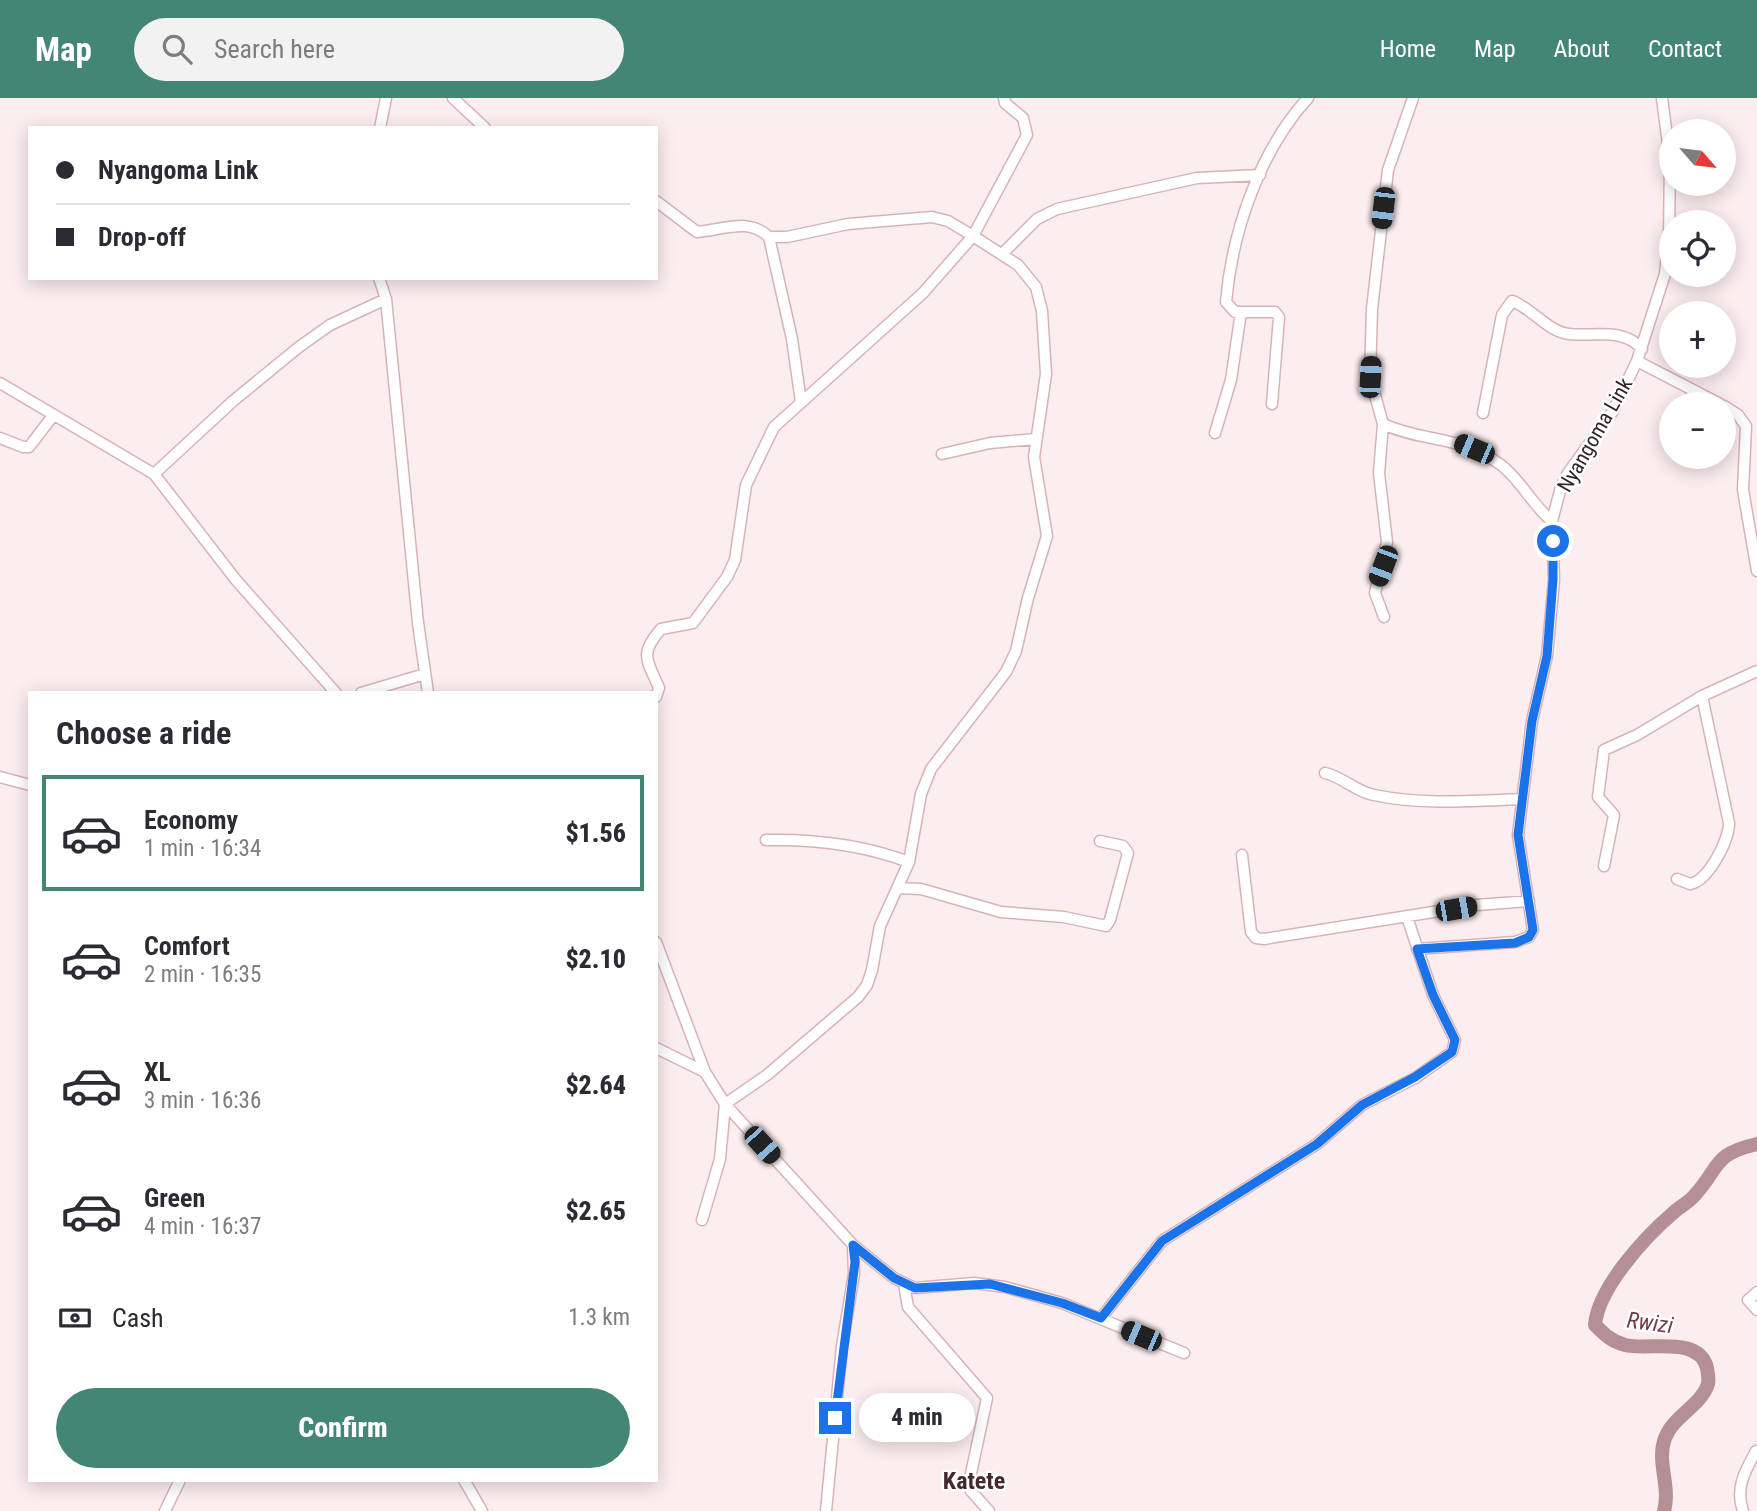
<!DOCTYPE html>
<meta charset="utf-8">
<style>
:root{--surface:#fff;--page:#f2f2f3;--text:#2b2b33;--muted:#7c7c81;--line:#e1e1e2;--accent:#448676}
body{margin:0;font-family:"Roboto Condensed",sans-serif;background:var(--page);color:var(--text);height:100vh;display:flex;flex-direction:column;font-size:26px;white-space:nowrap}
*{box-sizing:border-box;margin:0}
p{font-size:23px;color:var(--muted)}
.icon{flex:none;width:38px;height:38px;fill:none;stroke:currentColor;stroke-width:2;stroke-linecap:round;stroke-linejoin:round}
.map{position:relative;flex:1;overflow:hidden}
.sheet{position:absolute;left:28px;top:593px;width:630px;height:791px;display:flex;flex-direction:column;background:var(--surface);border-radius:0px;box-shadow:0 4px 18px #0003}
.sheet>*{flex:none}
.top-card{position:absolute;left:28px;top:28px;width:630px;height:154px;border-radius:0px;box-shadow:0 4px 18px #0003;display:grid;align-content:center;height:154px;padding:0 28px;background:var(--surface)}
.needle{width:46px;rotate:118deg}
.buttons{position:absolute;left:1659px;top:21px;display:grid;gap:14px}
.buttons a{display:grid;place-items:center;width:77px;height:77px;border-radius:50%;background:var(--surface);box-shadow:0 4px 18px #0003;font-size:35px}
.end{position:absolute;width:32px;height:32px;margin:-16px;border:9px solid #1a73e8;background:#fff;box-shadow:0 0 0 4px #fff}
.from{border-radius:50%}
.bubble{position:absolute;height:49px;border-radius:24px;background:var(--surface);box-shadow:0 4px 18px #0003;font-size:23px;font-weight:800;line-height:49px;text-align:center}
.car{position:absolute;width:21px;height:42px;margin:-21px -10px;border-radius:9px;box-shadow:0 0 5px 2px #0007;background:linear-gradient(#222 24%,#8ab4d8 0 40%,#222 0 76%,#8ab4d8 0 86%,#222 0)}
.top-card b{display:flex;align-items:center;gap:24px;height:66px;font-size:26px}
.top-card b+b{border-top:2px solid var(--line)}
.top-card i{width:18px;height:18px;background:var(--text)}
ul{padding:0;list-style:none}
li{display:flex;align-items:center;gap:21px;height:116px;margin:0 14px 10px;padding:0 14px;border:4px solid transparent;border-radius:0px}
li div{flex:1}
li b{display:block;font-size:26px}
li em{font-style:normal;font-weight:800}
li.on{border-color:var(--accent)}
li>.icon{width:63px;height:63px;stroke-width:1.5}
h2{padding:0 28px;font-size:32px;line-height:84px}
.pay{display:flex;align-items:center;gap:18px;height:77px;padding:0 28px;font-size:26px}
.pay p{margin-inline-start:auto}
.primary-button{display:flex;gap:14px;margin-top:auto;padding:14px 28px}
.primary-button a{flex:1;height:80px;border-radius:42px;background:var(--accent);color:#fff;font-size:28px;font-weight:800;line-height:80px;text-align:center}
header{display:flex;align-items:center;gap:42px;box-sizing:border-box;height:98px;padding:0 35px;background:var(--accent);color:#fff}
header strong{font-size:33px}
nav{display:flex;gap:38px;margin-inline-start:auto;font-size:24px}
.search{width:490px;height:63px;background:var(--page);display:flex;align-items:center;gap:18px;box-sizing:border-box;padding:0 24px;border-radius:38px;color:var(--muted);font-size:26px}
.map>svg:first-child{display:block}
.lines{fill:none;stroke-linecap:round;stroke-linejoin:round}
.river{stroke:#b48f95;stroke-width:14}
.minor-casing{stroke:#d7b3b9;stroke-width:13}
.minor{stroke:#fff;stroke-width:10}
.route{stroke:#1a73e8;stroke-width:9}
.labels{text-anchor:middle;dominant-baseline:central;stroke-width:5;stroke-linejoin:round;paint-order:stroke}
.street-label{font-size:21px;fill:#322426;stroke:#fff}
.water-label{font-size:23px;font-style:italic;fill:#743e49;stroke:#fff}
.quarter-label{font-size:24px;font-weight:bold;fill:#45292e;stroke:#fff}
</style>
<header>
<strong>Map</strong>
<div class="search"><svg class="icon" aria-label="search" viewBox="0 0 24 24"><circle cx="10" cy="10" r="6"/><path d="M15 15l6 6"/></svg>Search here</div>
<nav><a>Home</a><a>Map</a><a>About</a><a>Contact</a></nav>
</header>
<div class="map">
<svg width="1757" height="1413" viewBox="0 0 1757 1413">
<rect width="100%" height="100%" fill="#fcedef"/>
<g class="lines">
<path class="river" d="M1664,1413C1671,1388 1656,1364 1665,1340C1674,1317 1701,1308 1708,1286C1709,1281 1708,1275 1707,1270C1699,1237 1648,1253 1625,1247C1611,1243 1605,1237 1595,1227C1598,1190 1645,1139 1673,1115C1679,1109 1688,1105 1694,1098C1720,1070 1712,1056 1757,1046"/>
<g class="minor-casing">
<path id="minor" d="M453,0L485,30
M380,30L386,0
M656,103L697,134C724,132 748,119 769,139H787L848,126L932,119L948,123L973,138L923,195L774,329L746,387L735,462L727,479L693,525L661,531C638,557 648,563 659,590L656,599
M769,139L792,241L801,304
M1003,155L1037,121L1057,111L1197,80L1260,77
M379,180L386,201L418,525L428,595
M1241,214H1275L1279,219L1272,306
M1637,263L1720,306
M0,285L154,376L233,303L299,249L330,227L386,201
M1724,308L1738,317L1746,328L1743,392L1757,473
M1483,315L1502,217L1512,203C1532,210 1548,234 1569,236C1594,239 1623,229 1642,251
M1383,326C1425,345 1458,336 1501,367C1521,382 1532,407 1552,423
M1215,335L1231,282L1241,214H1235L1226,204C1232,134 1260,52 1308,0
M0,340L23,349H29L52,319
M942,356L990,345L1035,341
M154,376L236,482L336,595
M1384,519L1375,495L1387,444L1379,375L1383,326L1370,279L1372,211L1388,72L1413,0
M361,595L425,576
M1325,675C1343,679 1356,694 1374,697C1421,707 1473,703 1521,701
M0,679L30,687
M766,742C813,741 864,747 909,764
M1242,757L1251,834L1256,840L1264,841L1477,807L1529,803
M1604,768L1614,717L1598,699L1604,652L1637,637L1702,598L1757,573
M1677,781L1690,786C1708,783 1729,743 1729,725L1702,598
M898,790L921,791L1001,814L1064,819L1106,828L1110,822L1128,755L1123,748L1100,743
M656,844L705,974
M1417,851L1515,844L1529,839L1533,832L1518,737L1532,623L1547,558L1554,482L1552,423L1561,389L1568,375L1613,313L1637,263L1665,176L1669,138L1670,62L1662,0
M656,950L705,974L725,1006L853,1147L854,1176L842,1248L826,1413
M702,1122L720,1061L725,1006L767,977L858,899L867,887L872,872L880,828L909,764L921,696L931,671L1006,574L1016,553L1028,500L1047,438L1034,359L1046,276L1042,213L1036,189L1018,167L973,138L1027,37L1023,20L1005,5L1004,0
M853,1147L894,1180L915,1190L974,1185L1005,1189L1062,1205L1184,1255
M904,1186L908,1209L987,1300L969,1385L971,1393L989,1413
M1757,1194L1748,1202L1757,1212
M1101,1220L1162,1143L1317,1046L1362,1007L1415,980L1452,954L1455,942L1433,897L1407,819
M464,1382L482,1413
M165,1413L180,1382
M1743,1413C1735,1390 1745,1373 1756,1353"/>
</g>
<use href="#minor" class="minor"/>
</g>
<g class="lines">
<path class="route" d="M835,1320L855,1164L853,1147L894,1180L915,1190L990,1186L1062,1205L1101,1220L1162,1143L1317,1046L1362,1007L1415,979L1452,954L1455,942L1433,897L1417,851L1515,845L1529,839L1533,832L1518,737L1532,623L1547,558L1553,482V443"/>
</g>
<g class="labels">
<g class="street-label">
<text transform="translate(1595 337) rotate(-60)">Nyangoma Link</text>
</g>
<g class="water-label">
<text transform="translate(1650 1225) rotate(7)">Rwizi</text>
</g>
<g class="quarter-label">
<text x="974" y="1383">Katete</text>
</g>
</g>
</svg>
<div class="buttons">
<a><svg class="needle" viewBox="-14 -14 28 28"><path d="M0-13l5 13h-10z" fill="#e53935"/><path d="M0 13l5-13h-10z" fill="#7c7c81"/></svg></a>
<a><svg class="icon" aria-label="locate" viewBox="0 0 24 24"><circle cx="12" cy="12" r="6"/><path d="M12 2v4M12 18v4M2 12h4M18 12h4"/></svg></a>
<a>+</a>
<a>−</a>
</div>
<i class="end from" style="left:1553px;top:443px"></i>
<i class="end" style="left:835px;top:1320px"></i>
<div class="bubble" style="left:859px;top:1295px;width:116px">4 min</div>
<i class="car" style="left:1383px;top:110px;rotate:187deg"></i>
<i class="car" style="left:1370px;top:279px;rotate:3deg"></i>
<i class="car" style="left:1474px;top:351px;rotate:293deg"></i>
<i class="car" style="left:1383px;top:468px;rotate:201deg"></i>
<i class="car" style="left:1456px;top:811px;rotate:80deg"></i>
<i class="car" style="left:762px;top:1047px;rotate:138deg"></i>
<i class="car" style="left:1141px;top:1238px;rotate:293deg"></i>
<div class="top-card">
<b><i class="from"></i>Nyangoma Link</b>
<b><i></i>Drop-off</b>
</div>
<section class="sheet">
<h2>Choose a ride</h2>
<ul>
<li class="on"><svg class="icon" aria-label="car" viewBox="0 0 24 24"><path d="M5 17H2v-5l4-1 3-4h7l3 4 3 1v5h-3M9 17h6M6 11h13"/><circle cx="7" cy="17" r="2"/><circle cx="17" cy="17" r="2"/></svg><div><b>Economy</b><p>1 min · 16:34</p></div><em>$1.56</em></li>
<li><svg class="icon" aria-label="car" viewBox="0 0 24 24"><path d="M5 17H2v-5l4-1 3-4h7l3 4 3 1v5h-3M9 17h6M6 11h13"/><circle cx="7" cy="17" r="2"/><circle cx="17" cy="17" r="2"/></svg><div><b>Comfort</b><p>2 min · 16:35</p></div><em>$2.10</em></li>
<li><svg class="icon" aria-label="car" viewBox="0 0 24 24"><path d="M5 17H2v-5l4-1 3-4h7l3 4 3 1v5h-3M9 17h6M6 11h13"/><circle cx="7" cy="17" r="2"/><circle cx="17" cy="17" r="2"/></svg><div><b>XL</b><p>3 min · 16:36</p></div><em>$2.64</em></li>
<li><svg class="icon" aria-label="car" viewBox="0 0 24 24"><path d="M5 17H2v-5l4-1 3-4h7l3 4 3 1v5h-3M9 17h6M6 11h13"/><circle cx="7" cy="17" r="2"/><circle cx="17" cy="17" r="2"/></svg><div><b>Green</b><p>4 min · 16:37</p></div><em>$2.65</em></li>
</ul>
<div class="pay"><svg class="icon" aria-label="cash" viewBox="0 0 24 24"><path d="M3 7h18v10H3z"/><circle cx="12" cy="12" r="2"/></svg>Cash<p>1.3 km</p></div>
<div class="primary-button"><a>Confirm</a></div>
</section>
</div>
